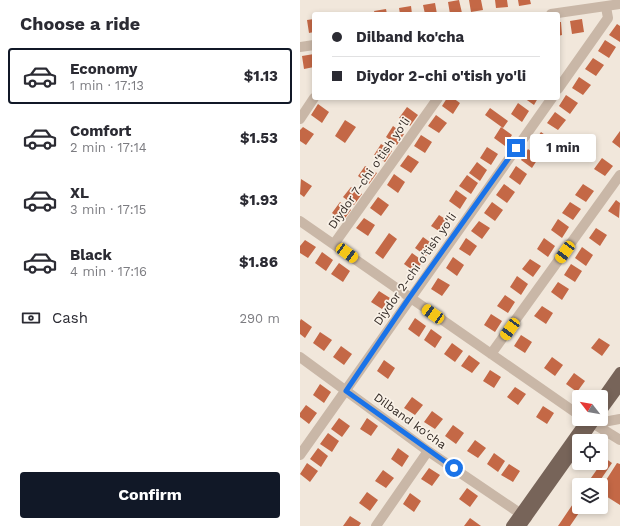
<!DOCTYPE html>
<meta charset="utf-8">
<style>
:root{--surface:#fff;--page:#f7f7f7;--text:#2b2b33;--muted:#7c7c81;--line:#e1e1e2;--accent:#111827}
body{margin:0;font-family:"Work Sans",sans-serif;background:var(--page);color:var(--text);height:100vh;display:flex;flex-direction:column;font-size:15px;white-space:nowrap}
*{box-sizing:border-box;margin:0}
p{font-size:13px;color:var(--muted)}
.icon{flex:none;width:22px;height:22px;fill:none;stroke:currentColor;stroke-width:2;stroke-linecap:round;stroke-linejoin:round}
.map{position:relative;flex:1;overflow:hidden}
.side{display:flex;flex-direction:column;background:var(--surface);width:300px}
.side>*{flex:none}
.banner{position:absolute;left:12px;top:12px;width:248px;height:88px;border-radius:4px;box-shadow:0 2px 6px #0003;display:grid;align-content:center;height:88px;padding:0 20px;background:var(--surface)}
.needle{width:26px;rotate:301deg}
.tools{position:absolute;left:272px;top:390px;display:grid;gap:8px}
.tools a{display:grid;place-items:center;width:36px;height:36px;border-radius:4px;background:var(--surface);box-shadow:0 2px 6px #0003;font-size:20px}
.end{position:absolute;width:18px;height:18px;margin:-9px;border:5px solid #1a73e8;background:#fff;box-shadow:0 0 0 2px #fff}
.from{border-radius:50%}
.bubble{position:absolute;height:28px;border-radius:4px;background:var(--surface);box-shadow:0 2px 6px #0003;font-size:13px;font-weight:700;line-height:28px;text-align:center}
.car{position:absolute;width:12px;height:24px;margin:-12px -6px;border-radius:5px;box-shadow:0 0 3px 1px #0007;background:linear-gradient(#f5c518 24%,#345 0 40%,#f5c518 0 76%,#345 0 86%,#f5c518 0)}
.banner b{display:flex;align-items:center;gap:14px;height:38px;font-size:15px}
.banner b+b{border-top:1px solid var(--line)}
.banner i{width:10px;height:10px;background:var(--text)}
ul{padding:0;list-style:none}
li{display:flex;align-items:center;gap:12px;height:56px;margin:0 8px 6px;padding:0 12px;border:2px solid transparent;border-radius:4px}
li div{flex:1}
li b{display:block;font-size:15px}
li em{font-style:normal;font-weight:700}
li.current{border-color:var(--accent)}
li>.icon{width:36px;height:36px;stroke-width:1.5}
h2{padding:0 20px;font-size:18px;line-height:48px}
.pay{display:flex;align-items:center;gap:10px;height:44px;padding:0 20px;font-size:15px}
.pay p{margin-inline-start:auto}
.button{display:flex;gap:8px;margin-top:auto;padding:8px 20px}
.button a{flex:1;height:46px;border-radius:4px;background:var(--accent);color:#fff;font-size:16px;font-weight:700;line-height:46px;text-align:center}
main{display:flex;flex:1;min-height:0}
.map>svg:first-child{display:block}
.building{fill:#c46846}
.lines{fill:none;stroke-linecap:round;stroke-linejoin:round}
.minor{stroke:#c9b7a7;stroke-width:10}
.major{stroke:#776459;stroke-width:10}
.route{stroke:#1a73e8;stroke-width:5}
.labels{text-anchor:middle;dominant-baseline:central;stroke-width:3.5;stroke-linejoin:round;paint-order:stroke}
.street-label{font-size:12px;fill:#352c27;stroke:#f9f1e7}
</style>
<main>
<section class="side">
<h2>Choose a ride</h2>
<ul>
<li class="current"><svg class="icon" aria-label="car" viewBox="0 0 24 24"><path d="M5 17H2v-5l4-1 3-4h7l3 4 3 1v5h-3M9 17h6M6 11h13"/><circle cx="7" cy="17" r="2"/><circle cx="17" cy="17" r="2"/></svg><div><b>Economy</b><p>1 min · 17:13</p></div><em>$1.13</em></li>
<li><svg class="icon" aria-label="car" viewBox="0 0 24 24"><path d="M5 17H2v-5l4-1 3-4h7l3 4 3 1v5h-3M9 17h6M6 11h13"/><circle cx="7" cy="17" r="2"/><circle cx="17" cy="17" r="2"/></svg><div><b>Comfort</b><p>2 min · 17:14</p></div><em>$1.53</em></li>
<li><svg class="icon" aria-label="car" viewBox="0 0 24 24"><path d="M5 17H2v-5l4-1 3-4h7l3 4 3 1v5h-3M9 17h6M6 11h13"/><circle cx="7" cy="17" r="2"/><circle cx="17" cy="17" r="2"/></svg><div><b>XL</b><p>3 min · 17:15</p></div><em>$1.93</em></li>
<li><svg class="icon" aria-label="car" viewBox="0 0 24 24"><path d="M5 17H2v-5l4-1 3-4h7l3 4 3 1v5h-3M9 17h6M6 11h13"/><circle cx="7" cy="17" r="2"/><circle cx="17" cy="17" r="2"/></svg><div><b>Black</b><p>4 min · 17:16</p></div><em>$1.86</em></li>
</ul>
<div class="pay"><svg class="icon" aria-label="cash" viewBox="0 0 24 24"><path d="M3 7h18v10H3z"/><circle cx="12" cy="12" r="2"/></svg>Cash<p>290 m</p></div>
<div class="button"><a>Confirm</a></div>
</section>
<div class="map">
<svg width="320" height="526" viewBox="0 0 320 526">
<rect width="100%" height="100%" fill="#f1e7db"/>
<path class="building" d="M159,0L162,13L150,14L148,2Z
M169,0H181L183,10L171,12Z
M195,0H207L208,7L196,8Z
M218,0H230L231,4L219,6Z
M135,3L137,14H125L123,5Z
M111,6L112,14H100L99,8Z
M86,9L87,14H75L74,11Z
M14,19V32L9,33L7,20Z
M282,19L284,32L272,34L270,21Z
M258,22H261L262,35L258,36Z
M317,24L320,26V42L309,35Z
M305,40L316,47L309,58L298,51Z
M14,54V67L4,69L2,56Z
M293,58L304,65L296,76L285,69Z
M279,77L291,85L283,95L272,88Z
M266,95L278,103L270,114L259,106Z
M147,98H153L160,103L153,114L142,106Z
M224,98H238L234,105Z
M218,103L229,111L222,122L211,114Z
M18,104L29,112L22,123L11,115Z
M107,107L118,115L110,126L99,118Z
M190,108L208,121L203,128L185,115Z
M255,112L266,120L258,130L247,123Z
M136,115L147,123L139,133L128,126Z
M45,120L56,127L45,143L35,136Z
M93,126L104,134L97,145L86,137Z
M3,127L14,134L6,145L0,141V130Z
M201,127L212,135L205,146L194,138Z
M320,131V148L312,142Z
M241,132L252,140L244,151L233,143Z
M121,135L132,142L125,153L114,146Z
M81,144L92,151L85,162L74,155Z
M187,147L198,154L191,165L180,158Z
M228,149L239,157L232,168L221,160Z
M108,155L119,162L111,173L100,166Z
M302,158L313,166L305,176L294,169Z
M177,162L187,170L180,181L169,173Z
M65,166L77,173L69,184L58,176Z
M216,166L227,174L220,185L209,177Z
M94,174L105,182L98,193L87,185Z
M167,175L178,183L171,194L159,186Z
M1,179L12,186L4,197L0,194Z
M204,184L215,192L207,203L196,195Z
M283,184L294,191L286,202L275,195Z
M51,187L62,194L54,205L43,197Z
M156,190L167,198L160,209L149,201Z
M78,197L89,205L81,216L70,208Z
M316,200L320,203L319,218L308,211Z
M40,202L51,210L43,221L32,213Z
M192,202L203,210L195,221L184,213Z
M270,202L281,209L273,220L262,213Z
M139,215L150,222L142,233L131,226Z
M64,218L75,225L68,236L56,228Z
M258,219L269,227L262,238L251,230Z
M179,221L190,228L182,239L171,231Z
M296,228L307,235L300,246L289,238Z
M89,233L97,239L83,259L75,253Z
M123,237L134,245L126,256L115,248Z
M166,238L177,246L170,256L159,249Z
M244,238L255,246L248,257L237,249Z
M5,240L16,247L8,258L0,253V246Z
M282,247L293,255L286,266L275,258Z
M22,252L33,260L26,271L15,263Z
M112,253L123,261L115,272L104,264Z
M153,257L164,265L157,276L146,268Z
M230,259L241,266L233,277L222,269Z
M39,263L50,271L43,282L31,274Z
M271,264L282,271L275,282L264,275Z
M217,276L228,284L221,295L210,287Z
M138,278L150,285L142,296L131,289Z
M258,282L269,289L262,300L251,292Z
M79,291L90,298L82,309L71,302Z
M205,295L215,302L208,313L197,306Z
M242,306L253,313L246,324L234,316Z
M191,314L202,321L195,332L184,325Z
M115,318L126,326L119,337L108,329Z
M1,319L12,327L5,338L0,334V321Z
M131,329L142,337L135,348L124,340Z
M20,332L32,340L24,351L13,343Z
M221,335L232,342L225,353L214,346Z
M299,338L310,345L302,356L291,348Z
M152,343L163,351L155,362L144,354Z
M41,346L52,354L44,365L33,357Z
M169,355L180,363L172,373L161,366Z
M252,357L263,365L255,376L244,368Z
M84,360L95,368L88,379L77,371Z
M190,370L201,377L194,388L183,381Z
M274,373L285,381L277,392L266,384Z
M20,384L31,392L24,403L13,395Z
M215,387L226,394L218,405L207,397Z
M112,397L123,405L115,415L104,408Z
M6,405L17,413L9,424L0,417V413Z
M243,406L254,413L247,424L236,417Z
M132,411L143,419L135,429L124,422Z
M39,418L50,426L42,437L31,429Z
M67,418L78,426L71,436L60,429Z
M153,425L164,433L156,444L145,436Z
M28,433L39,441L32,452L20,444Z
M175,440L186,448L178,458L167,451Z
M18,448L28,456L21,467L10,459Z
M98,448L109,456L102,467L91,459Z
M194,453L205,461L198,472L187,464Z
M305,458L312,463L297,485H286Z
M7,463L18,471L10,482L0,474Z
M317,463L320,464V505L301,493V488Z
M209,464L220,471L213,482L201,475Z
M129,468L140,475L132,486L121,479Z
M83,470L94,478L86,488L75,481Z
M167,488L178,496L170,507L159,499Z
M67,492L78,500L70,511L59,503Z
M110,493L121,501L114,512L103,504Z
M279,495V507H283L270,526H258Z
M50,516L61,523L59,526H43Z
M170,518L181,526H164Z"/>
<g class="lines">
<path class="minor" d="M251,14L320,4
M0,47L14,45
M258,89L308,18L306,7
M0,119L14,98
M0,221L279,415
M34,244L138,98
M191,354L320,175
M0,357L128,451L227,518
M286,419L320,440
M293,424L320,419
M0,455L252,98
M76,526L128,451"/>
<path class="major" d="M301,399L320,372
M301,412L320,386
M281,441L296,419
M211,526L287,419
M221,526L279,444"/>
</g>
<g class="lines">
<path class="route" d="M154,468L46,391L109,298L216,148"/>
</g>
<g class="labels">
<g class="street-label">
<text transform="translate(69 173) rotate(-55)">Diydor 7-chi o'tish yo'li</text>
<text transform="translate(115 269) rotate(-55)">Diydor 2-chi o'tish yo'li</text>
<text transform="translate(110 421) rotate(36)">Dilband ko'cha</text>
</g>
</g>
</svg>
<div class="tools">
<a><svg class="needle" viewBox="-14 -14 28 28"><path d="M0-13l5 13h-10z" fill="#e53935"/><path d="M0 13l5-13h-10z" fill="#7c7c81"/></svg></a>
<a><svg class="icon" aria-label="locate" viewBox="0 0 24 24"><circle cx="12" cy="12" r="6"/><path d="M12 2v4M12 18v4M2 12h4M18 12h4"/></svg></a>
<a><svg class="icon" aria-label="layers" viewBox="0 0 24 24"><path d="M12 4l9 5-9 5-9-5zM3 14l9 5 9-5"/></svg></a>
</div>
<i class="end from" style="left:154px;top:468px"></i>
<i class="end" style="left:216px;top:148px"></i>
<div class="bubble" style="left:230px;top:134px;width:66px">1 min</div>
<i class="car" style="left:265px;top:252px;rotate:216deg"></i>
<i class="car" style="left:47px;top:253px;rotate:126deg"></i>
<i class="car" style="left:133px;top:314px;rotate:304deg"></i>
<i class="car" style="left:210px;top:329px;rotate:216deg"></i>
<div class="banner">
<b><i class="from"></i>Dilband ko'cha</b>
<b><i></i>Diydor 2-chi o'tish yo'li</b>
</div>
</div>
</main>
